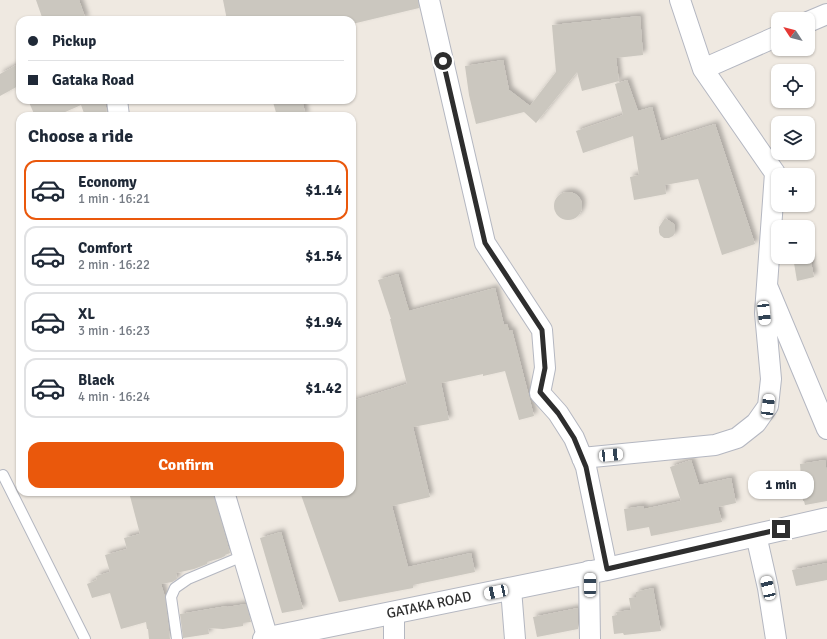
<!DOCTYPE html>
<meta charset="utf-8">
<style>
:root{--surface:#fff;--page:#f6f6f7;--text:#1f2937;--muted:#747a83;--line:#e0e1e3;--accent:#ea580c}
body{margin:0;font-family:Signika,sans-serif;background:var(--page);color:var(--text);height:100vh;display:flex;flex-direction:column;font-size:15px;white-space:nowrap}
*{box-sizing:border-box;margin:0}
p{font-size:13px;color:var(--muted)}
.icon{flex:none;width:22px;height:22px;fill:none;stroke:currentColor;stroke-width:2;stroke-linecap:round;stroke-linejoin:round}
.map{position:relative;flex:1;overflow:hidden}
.drawer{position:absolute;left:16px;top:112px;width:340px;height:384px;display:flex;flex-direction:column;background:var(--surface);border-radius:12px;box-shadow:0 1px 3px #0004}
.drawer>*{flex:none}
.hud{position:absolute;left:16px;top:16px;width:340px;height:88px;border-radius:12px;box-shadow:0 1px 3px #0004;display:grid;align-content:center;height:88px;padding:0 12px;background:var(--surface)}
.needle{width:26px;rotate:306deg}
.controls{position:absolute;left:771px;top:12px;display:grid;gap:8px}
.controls a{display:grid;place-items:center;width:44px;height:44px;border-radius:8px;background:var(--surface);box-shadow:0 1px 3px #0004;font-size:20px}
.end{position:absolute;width:18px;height:18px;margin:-9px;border:5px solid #2e2e2e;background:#fff;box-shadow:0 0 0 2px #fff}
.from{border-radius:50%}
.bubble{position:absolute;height:28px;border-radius:12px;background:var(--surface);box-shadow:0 1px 3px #0004;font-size:13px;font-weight:800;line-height:28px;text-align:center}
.car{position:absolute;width:12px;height:24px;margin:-12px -6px;border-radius:5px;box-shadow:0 0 3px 1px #0007;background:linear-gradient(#fff 24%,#345 0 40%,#fff 0 76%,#345 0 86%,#fff 0)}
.hud b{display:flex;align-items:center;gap:14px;height:38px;font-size:15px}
.hud b+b{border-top:1px solid var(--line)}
.hud i{width:10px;height:10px;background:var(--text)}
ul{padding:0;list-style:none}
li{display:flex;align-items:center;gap:12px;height:60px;margin:0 8px 6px;padding:0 4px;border:2px solid var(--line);border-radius:12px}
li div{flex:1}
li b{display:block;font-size:15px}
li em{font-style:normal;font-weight:800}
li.selected{border-color:var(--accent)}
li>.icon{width:36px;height:36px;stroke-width:1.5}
h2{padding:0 12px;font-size:18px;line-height:48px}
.cta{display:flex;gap:8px;margin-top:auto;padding:8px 12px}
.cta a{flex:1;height:46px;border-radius:12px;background:var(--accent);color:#fff;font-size:16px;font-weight:800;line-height:46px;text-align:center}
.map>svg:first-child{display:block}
.building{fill:#cbc7bf;filter:url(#shadow)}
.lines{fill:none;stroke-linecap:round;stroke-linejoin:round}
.service-casing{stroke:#b4b7c1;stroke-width:12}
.minor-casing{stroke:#b4b7c1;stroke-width:22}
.tertiary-casing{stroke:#b4b7c1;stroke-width:24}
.service{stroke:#fff;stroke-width:10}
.minor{stroke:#fff;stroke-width:20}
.tertiary{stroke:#fff;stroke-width:22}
.route{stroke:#2e2e2e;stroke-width:5}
.labels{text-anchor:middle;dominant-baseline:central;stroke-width:3.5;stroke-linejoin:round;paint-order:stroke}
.street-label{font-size:14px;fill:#2e2e2e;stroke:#fff}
</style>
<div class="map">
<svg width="827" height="639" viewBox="0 0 827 639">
<defs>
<filter id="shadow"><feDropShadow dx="3.5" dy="-3.5" stdDeviation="2" flood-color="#0004"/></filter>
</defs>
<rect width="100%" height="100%" fill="#efe9e1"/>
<path class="building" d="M36,0H79L86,20H43Z
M223,0H418L419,8L352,24V20H227Z
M640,16L643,55L616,58L619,81L582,91L577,72L536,123L524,112L476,124L469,95L465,66L503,60L509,90L530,106L556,72L552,25Z
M20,63V85L0,96V74Z
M627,80L638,111L652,107L661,141L715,124L755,244L722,255L698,179L665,185L666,194L634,200L630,177L639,175L633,136L583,153L576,131L623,115L615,84Z
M28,100H104L106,107L107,116H85L81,105L56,116H35Z
M283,100H302L306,116H277L273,102Z
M554 206a14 14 0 1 1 28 0a14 14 0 1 1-28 0Z
M665,218L674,224L675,228V233L673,236L669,238H664L660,235L659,232V227Z
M793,257H810L814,277L797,281Z
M398,274L409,311L495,288L504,325L507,324L509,331L512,330L534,416L519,420L505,371L483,376V374L441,383L449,420L413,427L430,497L392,506L408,567L471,553L475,572L413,585V588L339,602L300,492H352V401L407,384L390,319H391L378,280Z
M691,460L699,485L731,478L736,503L718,507L722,522L651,536L649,527L627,531L624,509L643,506L644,509L681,501L670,467Z
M825,460L827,474V501L805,505L804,501H803L800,464Z
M147,492H213L230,553L225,555V556L221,558L207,562V564L194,569L176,573L177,579L172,582L161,584L165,597L170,639H149L148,629H147L146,622L121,629L110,593L92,598L87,584L97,580L96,576L110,572L105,555L127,549L124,538L140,534L130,496Z
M281,532L303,609L282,613L260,538Z
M827,563V580L796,586L792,570Z
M653,588L661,631L624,635L623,633L614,634L612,616L617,615L616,612L631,610L629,598L636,597V592Z
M246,604L251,622L243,623V626L223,629L208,628L209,634L183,638L180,614L227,606V607Z
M578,608V629L537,637L533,617Z"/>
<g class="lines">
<g class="service-casing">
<path id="service" d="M3,475L85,639
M177,639L171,597L175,588L188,579L243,556"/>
</g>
<g class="minor-casing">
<path id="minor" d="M429,0L485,243L542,330L545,368L540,393L558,413L574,438L586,467L607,569
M808,22L827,14
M703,69L778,36
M117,100L119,116
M768,288L827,429
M582,458L715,445L737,438L756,423L768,406L771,379L765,313L775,173L703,69L680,0
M224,492L268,639
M756,535L768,588L776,639
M589,571L590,639
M511,589L515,639
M394,613V639"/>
</g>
<g class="tertiary-casing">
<path id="tertiary" d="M264,639L607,569L827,519"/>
</g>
<use href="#service" class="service"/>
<use href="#minor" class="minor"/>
<use href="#tertiary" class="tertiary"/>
</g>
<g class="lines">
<path class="route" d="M443,61L485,243L542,330L545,368L540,392L558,413L574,438L586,467L607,569L781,529"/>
</g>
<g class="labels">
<g class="street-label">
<text transform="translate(429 605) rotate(-12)">GATAKA ROAD</text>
</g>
</g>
</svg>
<div class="controls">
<a><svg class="needle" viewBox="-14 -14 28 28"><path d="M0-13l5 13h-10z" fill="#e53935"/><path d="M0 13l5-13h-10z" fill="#747a83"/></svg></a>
<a><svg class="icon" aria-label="locate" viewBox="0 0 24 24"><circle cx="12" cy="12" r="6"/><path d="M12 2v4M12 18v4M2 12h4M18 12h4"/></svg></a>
<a><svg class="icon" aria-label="layers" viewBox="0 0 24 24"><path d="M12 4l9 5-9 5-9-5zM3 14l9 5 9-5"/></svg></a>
<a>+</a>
<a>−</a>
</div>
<i class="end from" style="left:443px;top:61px"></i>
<i class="end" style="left:781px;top:529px"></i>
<div class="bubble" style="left:748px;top:471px;width:66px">1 min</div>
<i class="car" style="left:764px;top:313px;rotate:174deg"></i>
<i class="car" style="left:768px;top:406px;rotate:7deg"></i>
<i class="car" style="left:611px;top:455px;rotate:85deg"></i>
<i class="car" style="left:590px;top:585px;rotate:0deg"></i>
<i class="car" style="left:768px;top:588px;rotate:347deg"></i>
<i class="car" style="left:496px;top:592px;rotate:258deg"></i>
<div class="hud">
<b><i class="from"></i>Pickup</b>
<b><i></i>Gataka Road</b>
</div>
<section class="drawer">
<h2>Choose a ride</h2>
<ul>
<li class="selected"><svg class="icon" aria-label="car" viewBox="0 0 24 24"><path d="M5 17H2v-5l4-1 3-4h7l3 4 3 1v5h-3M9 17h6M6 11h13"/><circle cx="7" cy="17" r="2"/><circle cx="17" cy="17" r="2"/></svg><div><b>Economy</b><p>1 min · 16:21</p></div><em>$1.14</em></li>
<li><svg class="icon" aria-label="car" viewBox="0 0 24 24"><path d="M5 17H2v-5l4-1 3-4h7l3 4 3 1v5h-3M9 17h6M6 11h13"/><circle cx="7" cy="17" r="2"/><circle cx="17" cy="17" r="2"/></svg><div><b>Comfort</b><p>2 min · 16:22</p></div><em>$1.54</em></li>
<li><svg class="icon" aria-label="car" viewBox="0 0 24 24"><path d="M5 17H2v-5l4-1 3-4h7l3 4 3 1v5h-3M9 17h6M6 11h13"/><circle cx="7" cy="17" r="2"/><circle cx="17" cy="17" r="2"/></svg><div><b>XL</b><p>3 min · 16:23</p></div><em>$1.94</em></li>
<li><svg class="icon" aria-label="car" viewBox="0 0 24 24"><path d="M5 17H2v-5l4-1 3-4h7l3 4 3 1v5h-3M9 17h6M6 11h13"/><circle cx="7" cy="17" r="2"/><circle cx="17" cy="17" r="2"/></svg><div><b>Black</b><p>4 min · 16:24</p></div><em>$1.42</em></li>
</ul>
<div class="cta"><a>Confirm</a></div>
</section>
</div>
